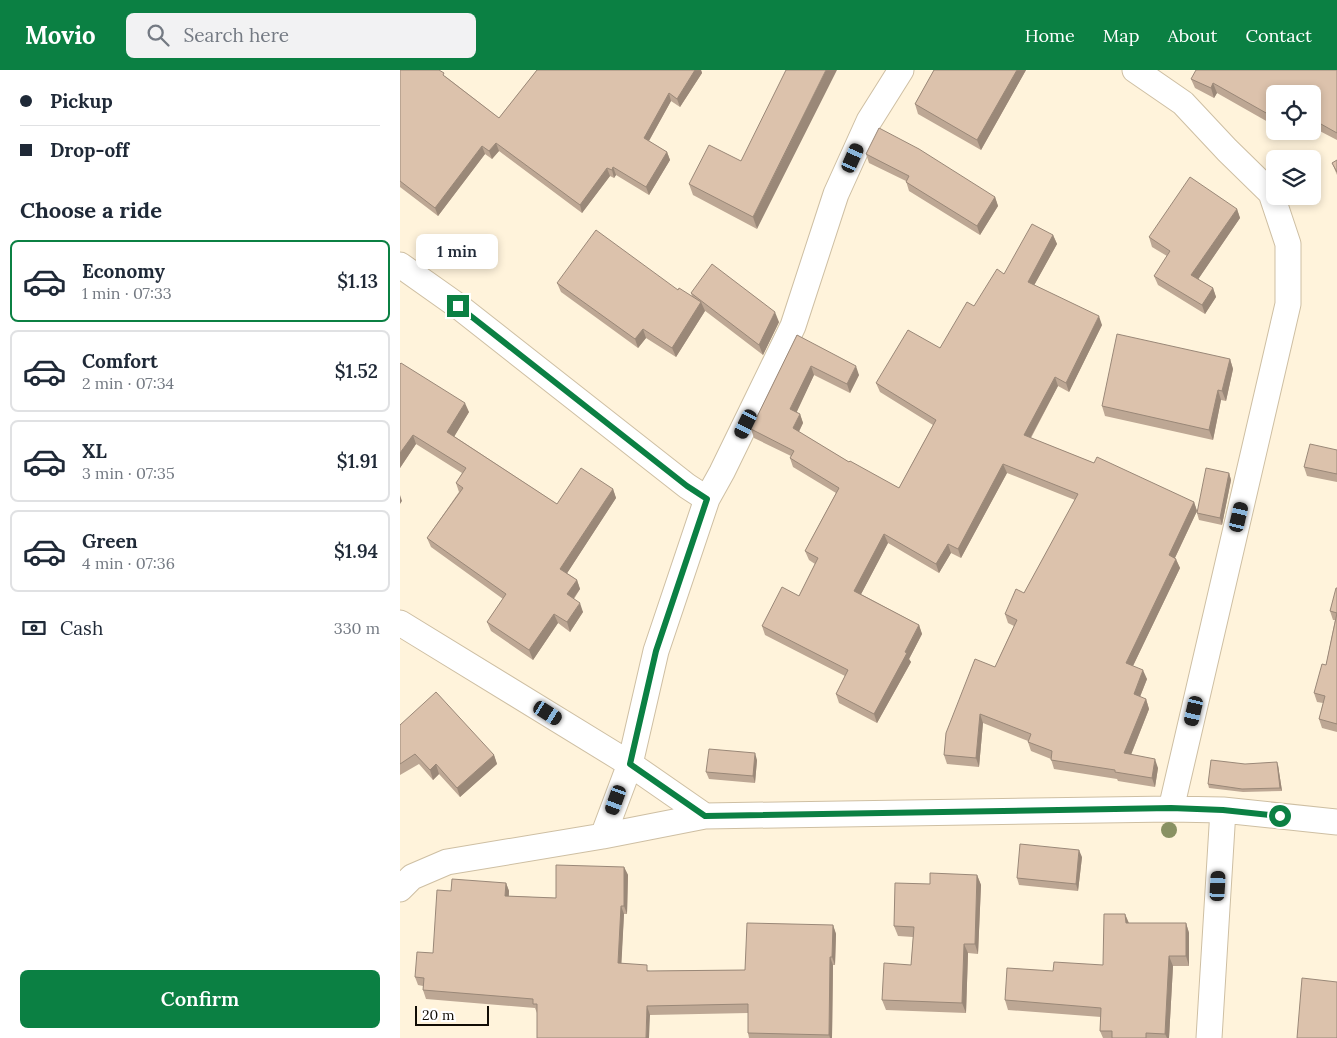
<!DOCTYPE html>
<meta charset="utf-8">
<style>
:root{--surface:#fff;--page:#f2f2f3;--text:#1f2937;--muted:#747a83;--line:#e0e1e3;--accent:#0b8043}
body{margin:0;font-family:Lora,serif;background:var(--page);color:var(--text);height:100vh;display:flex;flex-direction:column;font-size:19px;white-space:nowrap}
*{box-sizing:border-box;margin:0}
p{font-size:16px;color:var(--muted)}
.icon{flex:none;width:28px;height:28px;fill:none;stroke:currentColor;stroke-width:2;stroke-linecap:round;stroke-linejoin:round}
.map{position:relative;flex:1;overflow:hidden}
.sheet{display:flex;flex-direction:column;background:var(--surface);width:400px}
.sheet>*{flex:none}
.hud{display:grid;align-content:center;height:110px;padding:0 20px;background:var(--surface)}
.tools{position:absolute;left:866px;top:15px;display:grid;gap:10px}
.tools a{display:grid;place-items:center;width:55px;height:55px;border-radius:8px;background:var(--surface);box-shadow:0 2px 8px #0003;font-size:25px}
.scale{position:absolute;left:15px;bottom:12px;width:74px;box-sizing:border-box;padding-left:5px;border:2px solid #110c04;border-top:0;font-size:14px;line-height:18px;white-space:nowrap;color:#110c04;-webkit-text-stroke:4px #fff;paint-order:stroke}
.end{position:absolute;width:22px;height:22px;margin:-11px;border:6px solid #0b8043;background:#fff;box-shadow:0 0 0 2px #fff}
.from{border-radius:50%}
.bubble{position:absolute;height:35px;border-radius:8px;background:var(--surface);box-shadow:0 2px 8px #0003;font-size:16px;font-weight:600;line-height:35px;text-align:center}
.car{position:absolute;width:15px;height:30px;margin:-15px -8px;border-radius:6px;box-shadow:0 0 4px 1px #0007;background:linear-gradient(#222 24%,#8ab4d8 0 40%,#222 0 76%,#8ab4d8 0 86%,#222 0)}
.hud b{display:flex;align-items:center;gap:18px;height:48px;font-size:19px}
.hud b+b{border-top:1px solid var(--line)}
.hud i{width:12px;height:12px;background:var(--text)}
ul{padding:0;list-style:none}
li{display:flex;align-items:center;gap:15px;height:82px;margin:0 10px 8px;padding:0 10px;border:2px solid var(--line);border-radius:8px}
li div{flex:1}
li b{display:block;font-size:19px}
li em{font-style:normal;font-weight:600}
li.current{border-color:var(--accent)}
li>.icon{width:45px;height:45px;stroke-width:1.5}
h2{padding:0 20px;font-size:22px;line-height:60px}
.pay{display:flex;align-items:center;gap:12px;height:55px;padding:0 20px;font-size:19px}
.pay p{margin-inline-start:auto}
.primary-button{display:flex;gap:10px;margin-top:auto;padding:10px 20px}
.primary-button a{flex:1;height:58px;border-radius:8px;background:var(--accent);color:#fff;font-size:20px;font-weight:600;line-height:58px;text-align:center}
header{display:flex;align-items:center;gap:30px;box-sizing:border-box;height:70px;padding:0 25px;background:var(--accent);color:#fff}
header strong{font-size:24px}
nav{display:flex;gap:28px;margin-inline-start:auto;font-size:18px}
.search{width:350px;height:45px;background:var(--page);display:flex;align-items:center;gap:12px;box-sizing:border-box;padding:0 18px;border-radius:8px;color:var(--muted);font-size:19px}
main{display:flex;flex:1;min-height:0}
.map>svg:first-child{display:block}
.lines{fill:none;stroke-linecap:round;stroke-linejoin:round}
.minor-casing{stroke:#cebfa3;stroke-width:27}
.minor{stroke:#fff;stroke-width:25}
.tree{fill:#899163}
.wall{fill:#bda794}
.shaded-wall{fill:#9a8878}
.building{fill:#dcc2ac;stroke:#9a8878}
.route{stroke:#0b8043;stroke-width:6}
</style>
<header>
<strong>Movio</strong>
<div class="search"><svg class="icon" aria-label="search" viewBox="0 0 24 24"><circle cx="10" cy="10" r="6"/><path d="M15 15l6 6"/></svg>Search here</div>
<nav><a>Home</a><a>Map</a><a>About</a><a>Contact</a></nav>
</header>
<main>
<section class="sheet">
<div class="hud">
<b><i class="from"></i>Pickup</b>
<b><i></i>Drop-off</b>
</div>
<h2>Choose a ride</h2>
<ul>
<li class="current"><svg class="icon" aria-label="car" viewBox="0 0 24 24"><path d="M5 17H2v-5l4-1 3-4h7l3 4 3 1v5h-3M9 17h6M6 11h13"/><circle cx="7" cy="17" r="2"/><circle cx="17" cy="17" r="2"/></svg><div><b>Economy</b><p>1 min · 07:33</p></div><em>$1.13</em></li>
<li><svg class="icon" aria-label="car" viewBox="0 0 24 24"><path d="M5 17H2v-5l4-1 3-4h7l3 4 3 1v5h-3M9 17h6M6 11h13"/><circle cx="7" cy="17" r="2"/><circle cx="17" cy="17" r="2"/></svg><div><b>Comfort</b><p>2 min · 07:34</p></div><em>$1.52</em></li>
<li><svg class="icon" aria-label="car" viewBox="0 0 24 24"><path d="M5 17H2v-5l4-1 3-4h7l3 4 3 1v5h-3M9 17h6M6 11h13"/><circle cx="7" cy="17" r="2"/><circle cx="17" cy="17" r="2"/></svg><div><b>XL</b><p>3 min · 07:35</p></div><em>$1.91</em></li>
<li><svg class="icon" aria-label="car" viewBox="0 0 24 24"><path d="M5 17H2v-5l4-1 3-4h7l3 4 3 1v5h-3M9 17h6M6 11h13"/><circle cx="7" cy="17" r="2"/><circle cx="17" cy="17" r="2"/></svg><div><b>Green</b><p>4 min · 07:36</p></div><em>$1.94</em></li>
</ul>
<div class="pay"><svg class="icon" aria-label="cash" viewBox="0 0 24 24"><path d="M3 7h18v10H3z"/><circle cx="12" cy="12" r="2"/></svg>Cash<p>330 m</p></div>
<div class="primary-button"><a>Confirm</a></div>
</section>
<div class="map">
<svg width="937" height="968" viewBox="0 0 937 968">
<rect width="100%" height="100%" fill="#fff3db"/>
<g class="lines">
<g class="minor-casing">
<path id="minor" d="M735,0L783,33L827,80L871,123L888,174V234L771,739
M0,195L58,236L287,416L307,429
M0,553L230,694L305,746
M203,766L230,694L256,581L307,429L322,402L393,256L436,124L469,51L501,0
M0,819L12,807L47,792L203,766L305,746L771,739L823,740L937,752
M809,968L823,740"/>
</g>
<use href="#minor" class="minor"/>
</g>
<circle class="tree" cx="769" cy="760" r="8"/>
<path class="wall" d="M0,0L45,6L99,48L137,0H301L302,3L280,37L271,31L249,71L267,82L270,90L249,125L216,105L214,108L210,106L182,143L99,81L92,89L85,84L38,146L0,117Z
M534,0H626L581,80L518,44L515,34Z
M937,0V70L912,57V24H875V56L817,23L814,28L795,18L791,9Z
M885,61H899L896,67Z
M466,84L595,127L598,136L580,165L509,121L506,111L469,93Z
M937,90V105L932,93Z
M341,91L357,159L293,125L289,114Z
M837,139L840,148L798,209L813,218L816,227L805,244L758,215L754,206L767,186L752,177L749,167Z
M653,165L657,174L634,215L702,255L669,322L658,316L631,368L694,393L794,432L797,441L775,488L780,498L733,596L747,609L740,627L746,629L749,639L731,685L758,698L755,717L718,711L717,709L654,699L651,689L631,681L628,672V671L583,653L579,697L547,694L544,685L595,597L614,556L608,553L605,544L624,523L675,430L607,403L561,488L551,483L539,503L488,473L461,524L519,555L522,564L509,589L511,592L477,653L439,633L436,624L445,606L365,565L362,556L399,526L415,494L409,490L405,481L436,423L393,397L390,388L391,386L354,368L351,359L397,265L459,305L450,323L414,305L396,342L400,344L403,353L399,362L449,392L499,418L533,355L480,322L476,313L540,278L574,236L604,204Z
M157,213L278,220L292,226L291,223L379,252L363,285L304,240L305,241L276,287L246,268L238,278L161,222Z
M830,289L833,299L826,331L821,330L813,370L705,346L702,336Z
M0,294L69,342L54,366L157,434L213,419L216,428L167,503L177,510L180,519L174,529L183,542L170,562L158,553L133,590L91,561L87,552L103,529L31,477L27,468L59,422L56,413L62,403L16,374L0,398Z
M937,380V412L907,406L904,397Z
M829,403L831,410L822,455L799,450L797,443Z
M937,518V662L922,658L919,649L923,633L917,632L914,623L926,595L935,550H933L930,541Z
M0,655L94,685L97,694L60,727L39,704L33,710L19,694L0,705Z
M357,690L355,713L309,709L306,702Z
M845,694L878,695L882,721L843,722L809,718L808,714Z
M682,787L678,821L619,815L617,808Z
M224,797L228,805L227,844H224L221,893L250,901L345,900L433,855L436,864L435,895H433L432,968H349L348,963V943L250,945L137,943L135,938L26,929L23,920V916L18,915L15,907L33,883L51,821L106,813L109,821V826L156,828Z
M577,805L581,815L578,884L568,883L566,943L486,940L482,930L511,895L513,867L498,866L494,856L530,814Z
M725,844L729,853H786L789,863V896H773L769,968H703L700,961L701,947L608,940L605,930L653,901L703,895Z"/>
<path class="shaded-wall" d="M295,0H301L302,3L280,37L277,29Z
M426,0H437L357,159L353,147Z
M617,0H626L581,80L577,70Z
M813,13L817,23L814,28L811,18Z
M269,23L271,31L246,76L244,68Z
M894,61H899L896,67Z
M96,73L99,81L92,89L89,81Z
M82,76L85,84L38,146L35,138Z
M267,82L270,90L249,125L246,117Z
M213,97L216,105L214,108L212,100Z
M207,98L210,106L182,143L180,135Z
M595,127L598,136L580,165L577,156Z
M837,139L840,148L795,214L791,205Z
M653,165L657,174L631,221L628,212Z
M813,218L816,227L805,244L802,235Z
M301,232L305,241L276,287L272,278Z
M375,242L379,252L363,285L359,275Z
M699,246L702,255L669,322L666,313Z
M243,259L246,268L238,278L235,269Z
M830,289L833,299L826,331L822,321Z
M411,296L414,305L394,348L390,339Z
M456,296L459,305L450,323L447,314Z
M655,307L658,316L627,374L624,365Z
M818,320L821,330L813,370L809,360Z
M65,333L69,342L51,372L47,362Z
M400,344L403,353L396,367L393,358Z
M13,365L16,374L0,398V383Z
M603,394L607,403L561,488L558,479Z
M829,403L831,410L822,455L820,448Z
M213,419L216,428L164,508L160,499Z
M0,425L2,431L0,434Z
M794,432L797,441L772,494L769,485Z
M484,464L488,473L458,530L454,521Z
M548,474L551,483L539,503L536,494Z
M776,489L780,498L730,602L726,593Z
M177,510L180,519L170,533L167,524Z
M180,533L183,542L170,562L167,552Z
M154,544L158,553L133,590L129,580Z
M519,555L522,564L509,589L511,592L477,653L474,644Z
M743,600L747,609L737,634L734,624Z
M746,629L749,639L728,692L724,683Z
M580,644L583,653L579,697L576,688Z
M355,683L357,690L355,713L353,706Z
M94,685L97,694L60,727L57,718Z
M755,689L758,698L755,717L752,708Z
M877,692L878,695L882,721L880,718Z
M36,694L39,704L33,710L30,700Z
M679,780L682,787L678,821L676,814Z
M224,797L228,805L227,844L224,836Z
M577,805L581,815L578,884L575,874Z
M106,813L109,821L108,834L105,826Z
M221,836L224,844L221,902L218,893Z
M725,844L729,854L726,853Z
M786,853L789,863V896L786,886Z
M433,855L436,864L435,895L432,887Z
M564,874L568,883L566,943L562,933Z
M769,886L773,896L769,968H767L765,964Z
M430,887L433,895L432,968H430L429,965Z
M247,936L250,945L249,968H246Z"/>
<path class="building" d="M0,0H39L44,3L43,5L99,48L137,0H295L277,29L269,23L244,68L267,82L246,117L213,97L212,100L207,98L180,135L96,73L89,81L82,76L35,138L0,111Z
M386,0H426L353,147L289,114L309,75L341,91Z
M534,0H617L577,70L515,34Z
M796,0H937V63L912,49V24H875V48L813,13L811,18L791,9Z
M479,58L519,79L595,127L577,156L506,112L509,106L466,84Z
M937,90V102L932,93Z
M790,107L837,139L791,205L813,218L802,235L754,206L770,181L749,167Z
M632,154L653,165L628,212L699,246L666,313L655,307L624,365L694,393L697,387L794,432L769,485L776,489L726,593L743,600L734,624L746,629L724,683L755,689L752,708L715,702V700L651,690L652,681L628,672L631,664L580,644L576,688L544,685L546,663L575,589L595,597L617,550L605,544L616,519L624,523L678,424L603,394L558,479L548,474L536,494L484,464L454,521L519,555L505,582L507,583L474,644L436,624L448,600L362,556L382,517L399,526L418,488L405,481L439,418L390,388L394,381L351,359L397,265L456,296L447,314L411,296L390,339L400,344L393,358L449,392L450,391L499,418L536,350L476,313L508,260L540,278L567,232L574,236L597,199L604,204Z
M196,160L278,220L279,218L301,232L272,278L243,259L235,269L157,213Z
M312,194L375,242L359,275L291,223Z
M717,264L830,289L822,321L818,320L809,360L702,336Z
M1,293L65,333L47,362L157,434L181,398L213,419L160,499L177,510L167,524L180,533L167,552L154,544L129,580L87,552L106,524L27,468L63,418L56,413L66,398L13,365L0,383V294Z
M910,374L937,380V404L904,397Z
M806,398L829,403L820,448L797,443Z
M936,518H937V654L919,649L925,626L914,623L922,594L926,595L937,543L930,541Z
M36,622L94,685L57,718L36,694L30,700L15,684L0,694V655Z
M309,679L355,683L353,706L306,702Z
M811,690L845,694L877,692L880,718L842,719L808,714Z
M620,774L679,780L676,814L617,808Z
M156,795L224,797V836H221L218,893L247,895V901L345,900L347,853L433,855L432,887H430L429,965L348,963V934L247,936L246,968H137V934H133V929L23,920L24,908L15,907L17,882L33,883L37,820L51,821L52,809L106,813L105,826L156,828Z
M530,803L577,805L575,874H564L562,933L482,930L484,893L511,895L514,857L494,856L495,813L530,814Z
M704,844H725L726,853H786V886H769L765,964L746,963V968H712V961H700L701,938L605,930L607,898L653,901L654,892L703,895Z
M902,908L937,912V968H897Z"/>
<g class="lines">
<path class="route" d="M58,236L287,416L307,429L256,581L230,694L305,746L771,738L823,740L880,746"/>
</g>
</svg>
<div class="tools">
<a><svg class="icon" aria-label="locate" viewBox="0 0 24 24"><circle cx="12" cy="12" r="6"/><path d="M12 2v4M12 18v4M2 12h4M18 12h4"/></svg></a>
<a><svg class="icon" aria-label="layers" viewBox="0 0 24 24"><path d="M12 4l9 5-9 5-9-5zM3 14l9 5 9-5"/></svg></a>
</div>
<div class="scale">20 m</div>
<i class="end from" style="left:880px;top:746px"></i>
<i class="end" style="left:58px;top:236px"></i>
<div class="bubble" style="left:16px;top:164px;width:82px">1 min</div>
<i class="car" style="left:453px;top:88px;rotate:24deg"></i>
<i class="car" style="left:346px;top:354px;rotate:206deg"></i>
<i class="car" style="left:839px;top:447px;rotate:13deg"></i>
<i class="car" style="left:794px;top:641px;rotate:193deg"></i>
<i class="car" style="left:148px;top:643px;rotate:122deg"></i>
<i class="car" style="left:216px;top:730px;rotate:200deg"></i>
<i class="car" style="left:818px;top:816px;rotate:3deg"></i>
</div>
</main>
